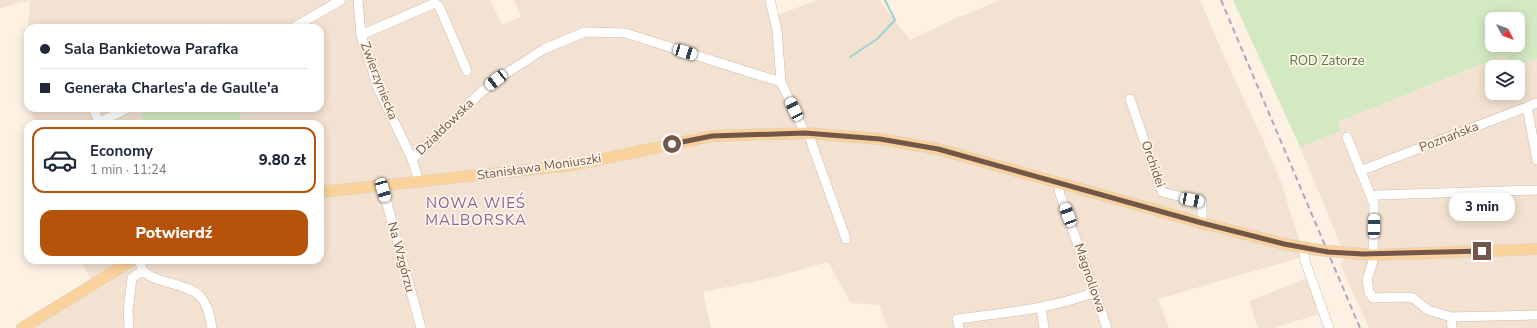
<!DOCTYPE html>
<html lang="pl">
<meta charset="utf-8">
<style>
:root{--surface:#fff;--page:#f2f2f3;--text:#1f2937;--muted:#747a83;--line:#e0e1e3;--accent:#b45309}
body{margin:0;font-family:"Nunito Sans",sans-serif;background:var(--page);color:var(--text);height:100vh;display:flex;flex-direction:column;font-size:15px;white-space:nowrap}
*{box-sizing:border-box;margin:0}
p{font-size:13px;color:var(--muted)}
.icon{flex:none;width:22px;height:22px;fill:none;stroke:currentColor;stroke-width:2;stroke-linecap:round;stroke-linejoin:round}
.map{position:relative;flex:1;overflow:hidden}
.panel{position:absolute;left:24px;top:120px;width:300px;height:144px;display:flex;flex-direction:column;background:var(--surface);border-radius:12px;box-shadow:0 2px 10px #0003}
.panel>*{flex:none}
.banner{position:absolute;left:24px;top:24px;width:300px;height:88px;border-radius:12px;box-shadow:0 2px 10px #0003;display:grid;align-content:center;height:88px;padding:0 16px;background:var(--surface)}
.needle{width:26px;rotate:131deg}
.controls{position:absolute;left:1485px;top:12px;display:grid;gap:8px}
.controls a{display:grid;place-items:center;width:40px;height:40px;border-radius:8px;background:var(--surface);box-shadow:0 2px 10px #0003;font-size:20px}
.end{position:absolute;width:18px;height:18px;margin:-9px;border:5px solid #735649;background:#fff;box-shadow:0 0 0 2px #fff}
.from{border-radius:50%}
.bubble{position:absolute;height:28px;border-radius:12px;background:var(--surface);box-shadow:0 2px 10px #0003;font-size:13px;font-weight:800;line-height:28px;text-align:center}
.car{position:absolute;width:12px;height:24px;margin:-12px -6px;border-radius:5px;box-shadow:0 0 3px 1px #0007;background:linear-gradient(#fff 24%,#345 0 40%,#fff 0 76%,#345 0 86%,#fff 0)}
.banner b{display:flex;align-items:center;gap:14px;height:38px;font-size:15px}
.banner b+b{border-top:1px solid var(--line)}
.banner i{width:10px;height:10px;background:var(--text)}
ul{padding:7px 0 0;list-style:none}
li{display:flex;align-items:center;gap:12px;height:66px;margin:0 8px 6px;padding:0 8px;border:2px solid transparent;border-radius:12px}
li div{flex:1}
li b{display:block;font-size:15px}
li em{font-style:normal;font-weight:800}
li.selected{border-color:var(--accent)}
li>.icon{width:36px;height:36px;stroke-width:1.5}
.primary-button{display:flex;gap:8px;margin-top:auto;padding:8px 16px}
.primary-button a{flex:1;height:46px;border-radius:12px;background:var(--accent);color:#fff;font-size:16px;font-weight:800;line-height:46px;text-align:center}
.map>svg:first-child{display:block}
.residential{fill:#f3e2d1}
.green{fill:#d3e9c2;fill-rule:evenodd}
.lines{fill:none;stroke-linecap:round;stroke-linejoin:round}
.stream{stroke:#9ed0d6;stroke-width:2}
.minor-casing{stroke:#cfbaad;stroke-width:10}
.major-casing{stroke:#d8d0cc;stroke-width:12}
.minor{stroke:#fff;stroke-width:9}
.major{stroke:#f9d29c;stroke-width:11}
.rail{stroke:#b3a2c4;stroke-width:2;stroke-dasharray:6 4;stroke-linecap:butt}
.route{stroke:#735649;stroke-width:5}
.labels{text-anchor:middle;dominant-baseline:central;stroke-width:3.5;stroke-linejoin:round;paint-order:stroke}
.park-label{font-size:13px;fill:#547842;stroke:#fff5e9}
.street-label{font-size:13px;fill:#735649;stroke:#fff5e9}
.quarter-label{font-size:15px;letter-spacing:1px;fill:#836596;stroke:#fff5e9}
</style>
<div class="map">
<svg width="1537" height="328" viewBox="0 0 1537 328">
<rect width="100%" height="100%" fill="#fcf1e3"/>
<path class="residential" d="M0,0H490L502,25L521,17L514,0H770L774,16L818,0H879L910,40L956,18L967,14L1000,0H1200L1223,54L1264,142L1281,182L1299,239V258L1158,299L1169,328H888L879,305L851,303L828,262L771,278L703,292L711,328H28L94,284L80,260H320V124H38L28,108H320V28H28L30,0L0,8Z
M1506,55L1511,67H1492V93H1518V67H1514L1537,58V328H1369L1340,264L1346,258L1300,147L1341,131L1338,122Z
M1307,278L1319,314L1274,328H1258L1249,301Z"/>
<path class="green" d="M1233,0H1537V58L1514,67H1511L1505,55L1338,122L1341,131L1300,147ZM1492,19H1518V45H1492Z
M155,108H236L242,121L235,124H144L140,115Z"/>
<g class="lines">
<path class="stream" d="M850,57L877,39L895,20L885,0"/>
<g class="minor-casing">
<path id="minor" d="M358,0L361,35L378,88L412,159
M770,0L777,30L781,82
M293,28L341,0
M361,35L435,3L439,6L467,71
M1130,99L1162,192L1202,202V223
M1527,107L1537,160
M93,108L100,124
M99,122L129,108
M808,133L846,239
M1347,137L1374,204L1373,261L1367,280L1369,292L1373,298L1408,297L1413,298L1428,310L1451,317L1537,315
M1360,171L1537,103
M419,182L412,159L477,96L496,80L544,49L585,32L625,33L781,82L805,133
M1061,183L1059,191L1107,328
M382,185L421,328
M1371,197L1377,195L1537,190
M1303,247L1305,261L1329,328
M139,260C140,263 141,266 142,269C151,283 188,283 200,296C208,305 210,317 212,328
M1041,307L1044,328
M1451,317L1452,328
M129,328L128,311L132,278L143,270
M959,328L957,319C1004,313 1051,309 1095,292"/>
</g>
<g class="major-casing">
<path id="major" d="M320,192L574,165L712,136L805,133L880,139L938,149L1202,223L1284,244L1318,250L1373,255L1537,249
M22,328L133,260"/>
</g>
<use href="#minor" class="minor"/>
<use href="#major" class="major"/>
<path class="rail" d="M1221,0L1360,328"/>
</g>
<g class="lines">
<path class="route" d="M672,144L712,136L805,133L880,139L938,149L1202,223L1284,244L1328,252L1363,254L1482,251"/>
</g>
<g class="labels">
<g class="park-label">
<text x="1327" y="61">ROD Zatorze</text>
</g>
<g class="street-label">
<text transform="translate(379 81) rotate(69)">Zwierzyniecka</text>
<text transform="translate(445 127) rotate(-44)">Działdowska</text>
<text transform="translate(1449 137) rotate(-21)">Poznańska</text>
<text transform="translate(1153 164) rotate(71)">Orchidei</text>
<text transform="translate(539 167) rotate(-8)">Stanisława Moniuszki</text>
<text transform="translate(401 257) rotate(75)">Na Wzgórzu</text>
<text transform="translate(1090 278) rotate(71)">Magnoliowa</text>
</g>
<g class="quarter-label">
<text x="476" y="203">NOWA WIEŚ<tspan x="476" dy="17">MALBORSKA</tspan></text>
</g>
</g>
</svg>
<div class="controls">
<a><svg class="needle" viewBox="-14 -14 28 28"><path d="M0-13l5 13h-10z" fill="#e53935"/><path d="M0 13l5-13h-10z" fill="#747a83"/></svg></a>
<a><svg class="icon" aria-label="layers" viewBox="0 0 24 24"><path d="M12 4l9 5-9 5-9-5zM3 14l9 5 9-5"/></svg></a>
</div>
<i class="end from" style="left:672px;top:144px"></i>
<i class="end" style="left:1482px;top:251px"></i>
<div class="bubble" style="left:1449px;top:193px;width:66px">3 min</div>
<i class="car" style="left:685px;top:52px;rotate:107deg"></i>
<i class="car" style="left:496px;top:80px;rotate:232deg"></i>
<i class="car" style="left:794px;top:109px;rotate:334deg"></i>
<i class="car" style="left:383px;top:190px;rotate:164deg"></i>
<i class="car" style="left:1192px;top:200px;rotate:101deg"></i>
<i class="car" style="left:1068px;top:215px;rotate:340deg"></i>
<i class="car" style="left:1374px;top:226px;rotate:1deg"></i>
<div class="banner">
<b><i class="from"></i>Sala Bankietowa Parafka</b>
<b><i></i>Generała Charles'a de Gaulle'a</b>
</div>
<section class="panel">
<ul>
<li class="selected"><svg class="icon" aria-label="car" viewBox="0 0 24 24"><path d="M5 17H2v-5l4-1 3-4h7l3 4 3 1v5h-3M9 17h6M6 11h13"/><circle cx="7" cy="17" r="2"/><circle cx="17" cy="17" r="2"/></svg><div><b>Economy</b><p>1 min · 11:24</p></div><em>9.80 zł</em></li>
</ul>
<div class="primary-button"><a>Potwierdź</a></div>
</section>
</div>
